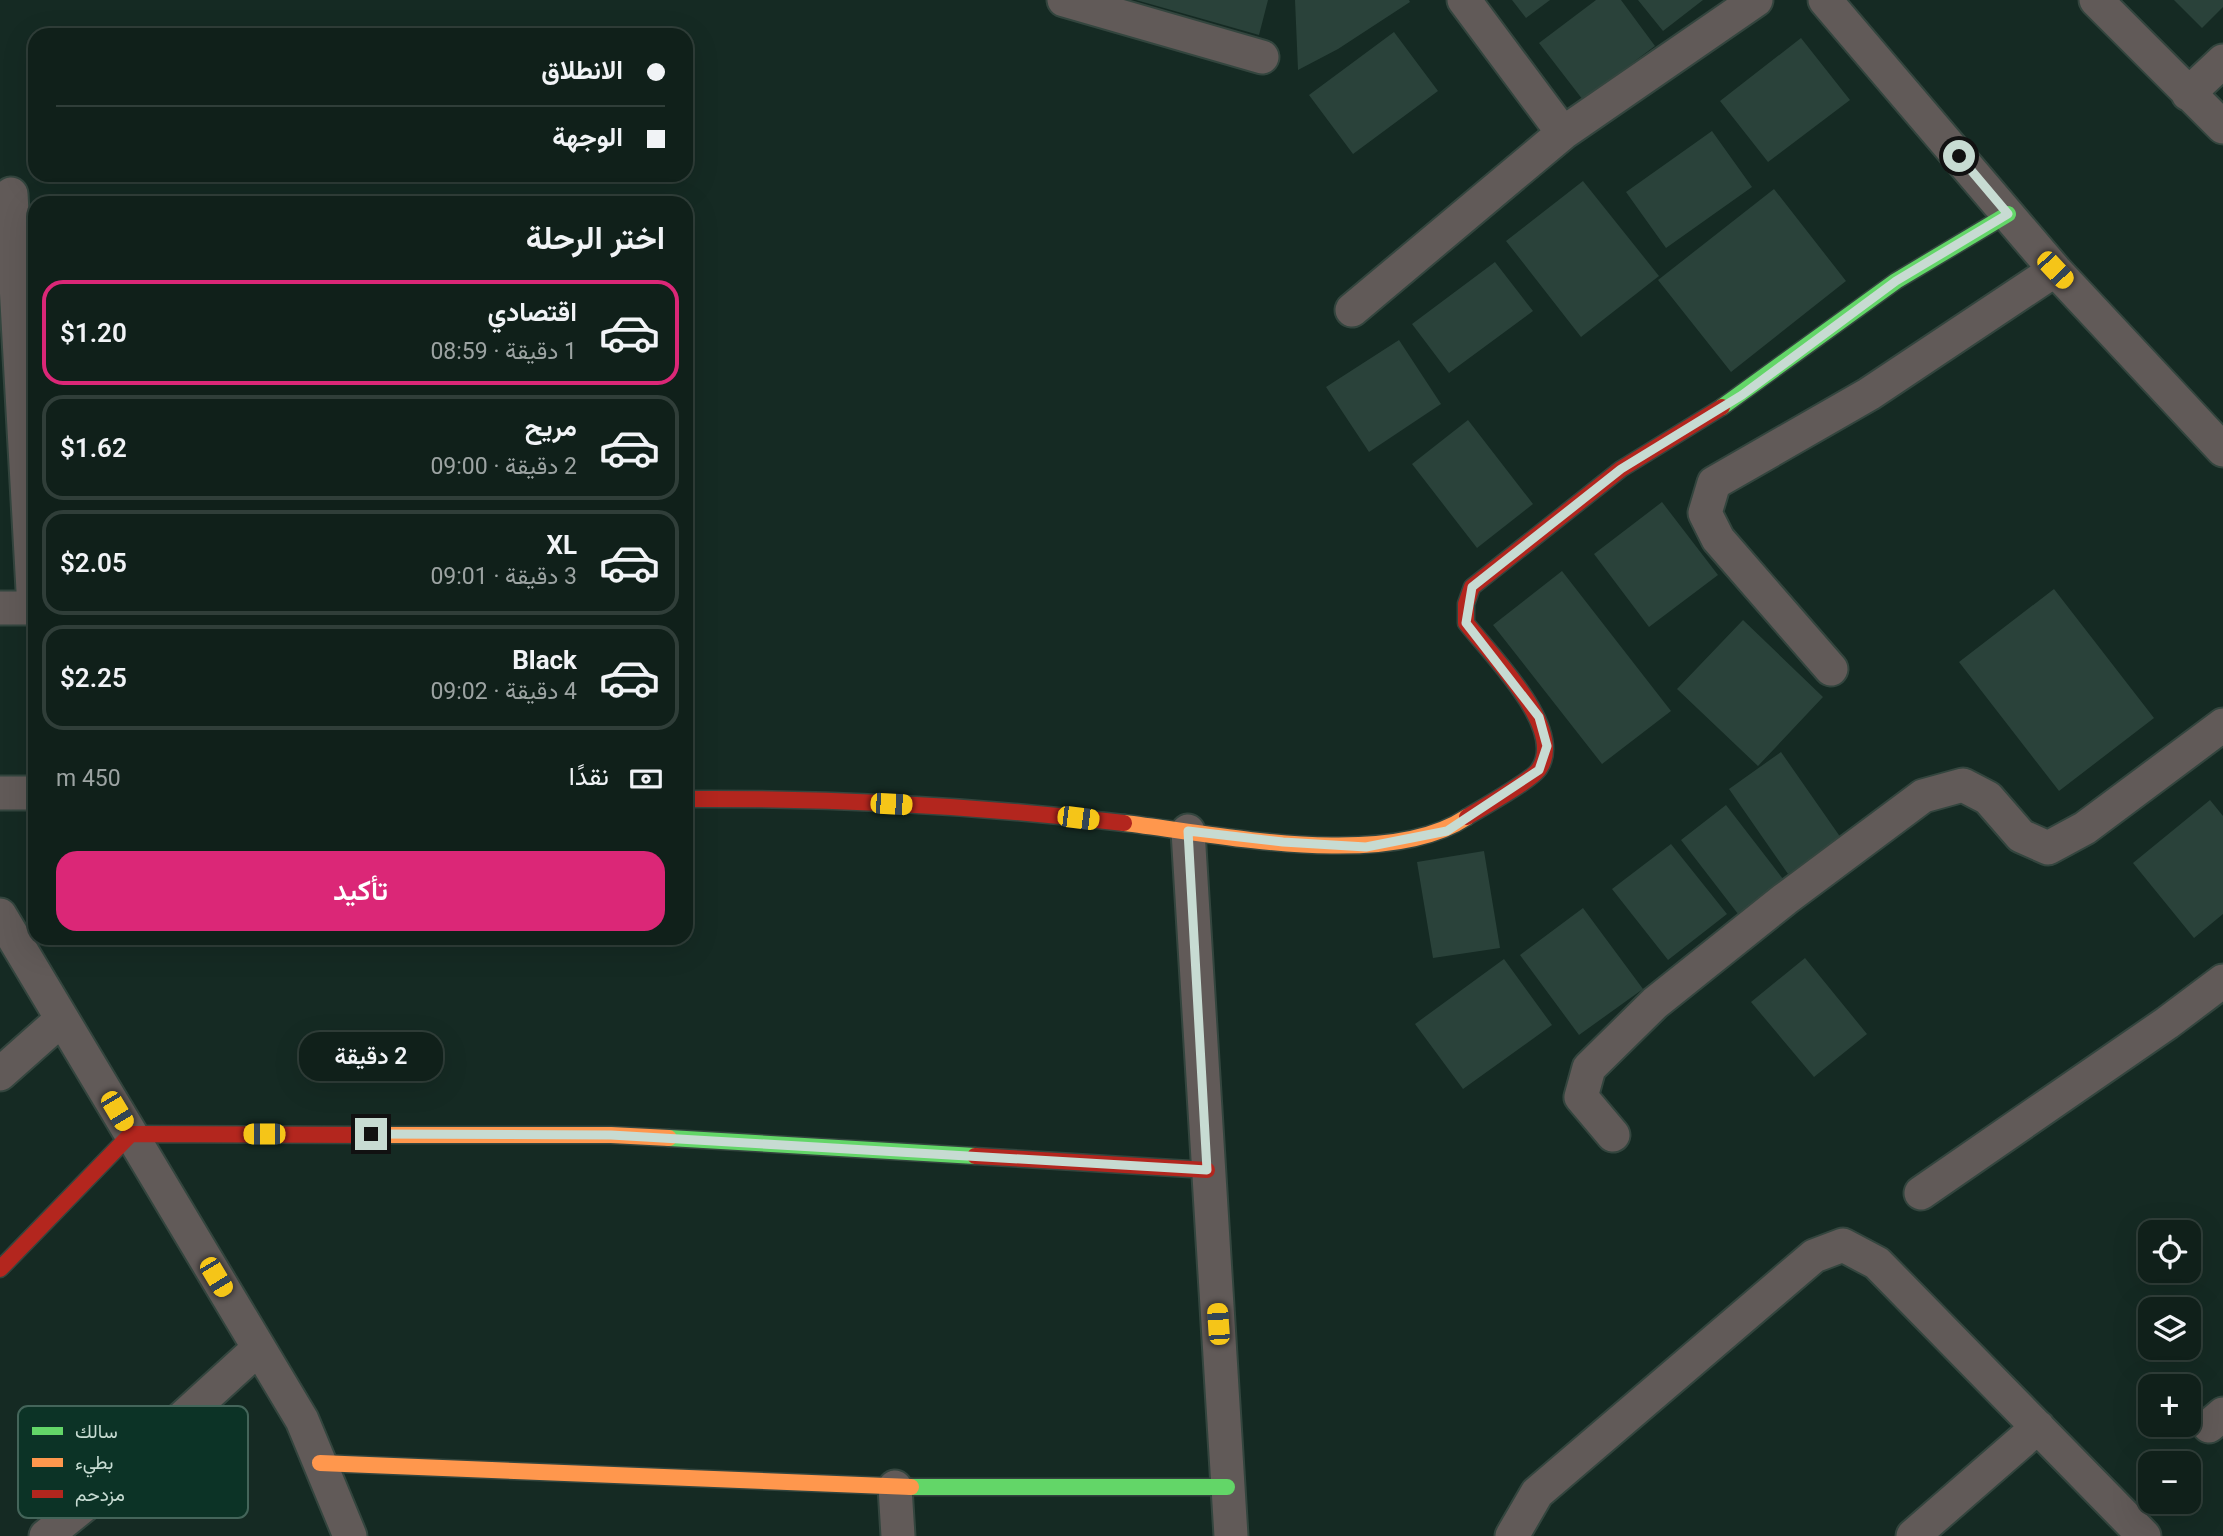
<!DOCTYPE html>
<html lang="ar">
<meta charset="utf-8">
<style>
:root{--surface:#10201a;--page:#192823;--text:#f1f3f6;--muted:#9ca3a2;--line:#303e39;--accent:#db2777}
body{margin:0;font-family:Roboto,Vazirmatn,sans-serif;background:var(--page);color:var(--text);direction:rtl;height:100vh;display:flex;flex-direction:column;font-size:26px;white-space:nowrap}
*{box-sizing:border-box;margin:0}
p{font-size:23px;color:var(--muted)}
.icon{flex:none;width:38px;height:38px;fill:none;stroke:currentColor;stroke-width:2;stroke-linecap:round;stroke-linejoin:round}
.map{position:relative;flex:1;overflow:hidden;direction:ltr}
.panel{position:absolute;left:28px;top:196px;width:665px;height:749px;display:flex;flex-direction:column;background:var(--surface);border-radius:21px;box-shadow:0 7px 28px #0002,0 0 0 2px var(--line);direction:rtl}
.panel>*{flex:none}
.top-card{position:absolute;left:28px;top:28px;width:665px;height:154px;border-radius:21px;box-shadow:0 7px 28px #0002,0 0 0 2px var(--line);direction:rtl;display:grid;align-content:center;height:154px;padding:0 28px;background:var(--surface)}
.fabs{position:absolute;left:2138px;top:1220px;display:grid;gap:14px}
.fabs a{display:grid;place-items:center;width:63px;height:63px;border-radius:14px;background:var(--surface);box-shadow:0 7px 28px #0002,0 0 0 2px var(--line);font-size:35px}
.end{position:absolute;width:32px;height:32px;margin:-16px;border:9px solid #c7dbd2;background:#111;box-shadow:0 0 0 4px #111}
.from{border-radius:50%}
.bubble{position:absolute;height:49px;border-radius:21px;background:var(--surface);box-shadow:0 7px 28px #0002,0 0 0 2px var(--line);font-size:23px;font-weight:600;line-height:49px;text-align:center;direction:rtl}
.car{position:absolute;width:21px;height:42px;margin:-21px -10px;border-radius:9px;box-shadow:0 0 5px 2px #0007;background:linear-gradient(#f5c518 24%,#345 0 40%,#f5c518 0 76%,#345 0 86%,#f5c518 0)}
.top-card b{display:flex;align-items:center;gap:24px;height:66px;font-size:26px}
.top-card b+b{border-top:2px solid var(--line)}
.top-card i{width:18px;height:18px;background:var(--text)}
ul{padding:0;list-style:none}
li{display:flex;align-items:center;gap:21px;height:105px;margin:0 14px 10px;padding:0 14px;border:4px solid var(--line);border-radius:21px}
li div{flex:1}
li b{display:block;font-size:26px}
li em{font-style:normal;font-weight:600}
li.current{border-color:var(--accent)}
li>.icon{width:63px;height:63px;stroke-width:1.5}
h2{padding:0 28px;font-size:32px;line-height:84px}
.pay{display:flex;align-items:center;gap:18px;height:77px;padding:0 28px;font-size:26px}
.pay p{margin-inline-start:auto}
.primary-button{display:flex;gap:14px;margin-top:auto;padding:14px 28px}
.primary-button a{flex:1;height:80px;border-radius:21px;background:var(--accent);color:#fff;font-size:28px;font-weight:600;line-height:80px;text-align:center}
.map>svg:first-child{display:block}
.building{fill:#2a423a}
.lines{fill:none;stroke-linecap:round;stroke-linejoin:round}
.street-casing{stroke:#33453e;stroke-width:37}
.fast-casing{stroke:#33453e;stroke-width:19}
.slow-casing{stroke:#33453e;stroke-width:19}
.jam-casing{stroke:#33453e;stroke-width:19}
.street{stroke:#615a58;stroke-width:33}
.fast{stroke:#63d668;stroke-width:16}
.slow{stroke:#ff974d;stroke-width:16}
.jam{stroke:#b3261e;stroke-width:16}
.route{stroke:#c7dbd2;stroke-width:9}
.key{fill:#0c3326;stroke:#44655a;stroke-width:2}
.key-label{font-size:19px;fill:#c7dbd2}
</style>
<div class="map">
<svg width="2223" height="1536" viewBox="0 0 2223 1536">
<rect width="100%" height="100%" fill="#152a23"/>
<path class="building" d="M1136,0H1268L1259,35Z
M1295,0H1409L1410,2L1338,49L1298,70Z
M1512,0H1550L1526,18Z
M1596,0H1621L1655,46L1583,100L1539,43Z
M1638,0H1703L1663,31Z
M2174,0H2223V7L2202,28Z
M1394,32L1438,91L1353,154L1309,95Z
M1801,38L1850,100L1768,162L1720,101Z
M1712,131L1752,187L1666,248L1626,192Z
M1583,181L1659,276L1581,337L1506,241Z
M1774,189L1846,281L1731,372L1658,280Z
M1495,262L1533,311L1449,373L1412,324Z
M1399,340L1441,404L1369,452L1326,387Z
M1468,420L1533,504L1477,548L1412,464Z
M1662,502L1718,575L1649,627L1594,554Z
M1562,571L1671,711L1602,764L1493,625Z
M2054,589L2154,718L2059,791L1959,662Z
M1743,620L1823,697L1758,766L1677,689Z
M1781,752L1841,838L1788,874L1729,789Z
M2210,800L2223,816V914L2194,938L2133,863Z
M1726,805L1790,888L1745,923L1681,840Z
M1671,844L1727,914L1668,960L1612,889Z
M1484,851L1500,948L1433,958L1417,862Z
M1583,908L1643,989L1579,1035L1520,955Z
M1805,958L1867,1034L1814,1077L1751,1002Z
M1504,959L1552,1025L1463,1089L1415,1024Z"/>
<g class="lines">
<g class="street-casing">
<path id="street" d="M1064,0L1262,57
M1464,0L1563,133
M1825,0L2055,270L2223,450
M2096,0L2223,127
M2188,94L2223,61
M11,194L34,608
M1352,310L1563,133L1756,0
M0,608H35
M1831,669L1718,539L1705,513L1714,483L1869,394L2055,270
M0,793H35
M1188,831L1231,1536
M0,915L302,1420L350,1536
M0,1074L62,1019
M1613,1135L1581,1097L1589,1068L1655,1003L1785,899L1923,796L1963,785L1988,798L2021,836L2048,848L2085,828L2223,725
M1921,1193L2167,1023L2223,981
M2209,1426L2223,1414
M895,1487L898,1536
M46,1536L109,1485L259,1348
M1512,1536L1537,1493L1814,1256L1843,1245L1877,1263L2144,1536
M1913,1536L2038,1427"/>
</g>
<g class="fast-casing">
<path id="fast" d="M1722,407L1896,281L2008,214
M669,1138L975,1156
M911,1487H1227"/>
</g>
<g class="slow-casing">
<path id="slow" d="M1124,823C1218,834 1386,871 1467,817
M373,1135H611L669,1138
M320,1463L911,1487"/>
</g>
<g class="jam-casing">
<path id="jam" d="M686,799C832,798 979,806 1124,823
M1467,817C1482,808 1532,780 1539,769C1567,729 1490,654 1466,623V604L1472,587L1621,469L1722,407
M975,1156L1207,1170
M0,1269L131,1134L373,1135"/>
</g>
<use href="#street" class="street"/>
<use href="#fast" class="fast"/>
<use href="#slow" class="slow"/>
<use href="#jam" class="jam"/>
</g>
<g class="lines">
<path class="route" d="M371,1134L611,1135L1207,1170L1188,831L1283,842L1366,847L1447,831L1539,770L1547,746L1539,717L1466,623L1472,587L1621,469L1742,395L1896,281L2008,214L1959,156"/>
</g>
<rect x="18" y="1406" width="230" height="112" rx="10" class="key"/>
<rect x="32" y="1427" width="31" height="8" fill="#63d668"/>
<rect x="32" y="1458" width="31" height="9" fill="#ff974d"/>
<rect x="32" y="1490" width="31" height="8" fill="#b3261e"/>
<g class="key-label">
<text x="75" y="1438">سالك</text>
<text x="75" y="1469">بطيء</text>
<text x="75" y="1501">مزدحم</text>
</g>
</svg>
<div class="fabs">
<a><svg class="icon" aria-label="locate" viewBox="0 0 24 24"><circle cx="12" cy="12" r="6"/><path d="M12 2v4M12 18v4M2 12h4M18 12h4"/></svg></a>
<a><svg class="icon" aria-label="layers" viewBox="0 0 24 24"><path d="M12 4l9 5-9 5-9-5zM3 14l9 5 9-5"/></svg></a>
<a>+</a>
<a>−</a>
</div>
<i class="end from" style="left:1959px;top:156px"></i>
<i class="end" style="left:371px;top:1134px"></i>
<div class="bubble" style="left:299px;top:1032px;width:144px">2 دقيقة</div>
<i class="car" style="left:2055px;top:270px;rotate:137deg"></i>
<i class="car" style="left:891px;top:804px;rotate:93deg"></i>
<i class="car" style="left:1078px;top:818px;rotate:97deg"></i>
<i class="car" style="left:117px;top:1111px;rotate:149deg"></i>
<i class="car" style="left:264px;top:1134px;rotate:270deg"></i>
<i class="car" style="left:216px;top:1277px;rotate:149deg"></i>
<i class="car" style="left:1218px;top:1324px;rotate:356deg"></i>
<div class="top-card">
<b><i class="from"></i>الانطلاق</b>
<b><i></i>الوجهة</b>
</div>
<section class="panel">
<h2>اختر الرحلة</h2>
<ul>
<li class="current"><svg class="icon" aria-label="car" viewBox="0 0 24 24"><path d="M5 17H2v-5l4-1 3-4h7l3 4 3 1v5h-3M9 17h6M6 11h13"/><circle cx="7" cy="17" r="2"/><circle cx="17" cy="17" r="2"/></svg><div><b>اقتصادي</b><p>1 دقيقة · 08:59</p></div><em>$1.20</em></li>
<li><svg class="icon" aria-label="car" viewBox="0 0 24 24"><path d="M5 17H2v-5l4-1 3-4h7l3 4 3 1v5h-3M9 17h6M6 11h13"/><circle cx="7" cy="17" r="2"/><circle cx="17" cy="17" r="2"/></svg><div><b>مريح</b><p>2 دقيقة · 09:00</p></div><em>$1.62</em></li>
<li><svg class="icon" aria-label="car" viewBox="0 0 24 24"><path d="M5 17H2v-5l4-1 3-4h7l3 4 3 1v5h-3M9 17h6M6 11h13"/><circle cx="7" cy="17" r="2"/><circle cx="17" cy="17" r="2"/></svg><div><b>XL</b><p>3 دقيقة · 09:01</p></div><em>$2.05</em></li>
<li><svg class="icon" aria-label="car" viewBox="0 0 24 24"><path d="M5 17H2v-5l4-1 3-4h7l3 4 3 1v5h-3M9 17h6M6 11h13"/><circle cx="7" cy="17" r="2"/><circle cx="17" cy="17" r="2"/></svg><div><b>Black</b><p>4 دقيقة · 09:02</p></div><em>$2.25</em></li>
</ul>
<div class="pay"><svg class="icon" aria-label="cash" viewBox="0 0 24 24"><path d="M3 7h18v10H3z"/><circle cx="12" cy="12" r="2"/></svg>نقدًا<p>450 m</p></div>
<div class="primary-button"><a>تأكيد</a></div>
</section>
</div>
